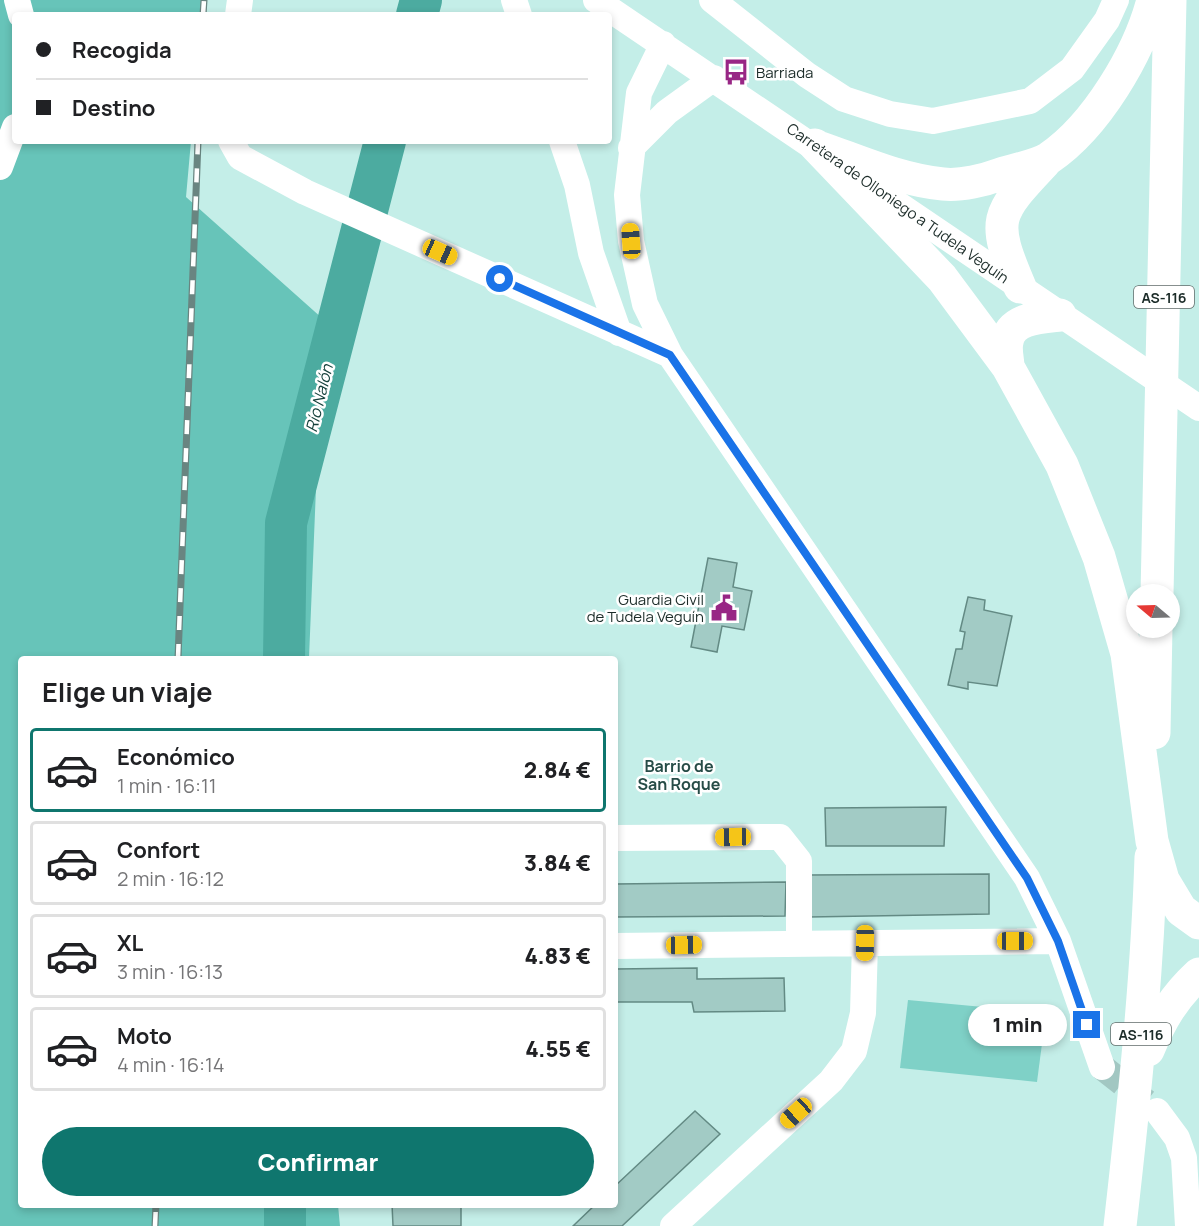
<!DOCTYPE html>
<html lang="es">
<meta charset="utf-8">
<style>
:root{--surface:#fff;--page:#f6f6f6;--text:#202124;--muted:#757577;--line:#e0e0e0;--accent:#0f766e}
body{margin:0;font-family:Manrope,sans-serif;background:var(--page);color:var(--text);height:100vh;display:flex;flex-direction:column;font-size:22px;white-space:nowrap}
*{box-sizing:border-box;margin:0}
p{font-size:20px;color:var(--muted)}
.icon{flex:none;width:33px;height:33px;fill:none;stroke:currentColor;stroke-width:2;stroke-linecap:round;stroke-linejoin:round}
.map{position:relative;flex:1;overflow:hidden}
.drawer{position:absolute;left:18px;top:656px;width:600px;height:552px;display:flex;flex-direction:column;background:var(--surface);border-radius:6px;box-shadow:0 3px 9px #0003}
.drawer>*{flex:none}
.hud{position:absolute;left:12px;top:12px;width:600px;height:132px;border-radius:6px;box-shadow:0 3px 9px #0003;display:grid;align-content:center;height:132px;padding:0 24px;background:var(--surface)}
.needle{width:39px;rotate:289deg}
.tools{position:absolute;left:1126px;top:584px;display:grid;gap:12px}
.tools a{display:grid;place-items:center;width:54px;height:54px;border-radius:50%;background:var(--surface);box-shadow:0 3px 9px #0003;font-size:30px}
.end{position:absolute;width:27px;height:27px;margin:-14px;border:8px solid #1a73e8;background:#fff;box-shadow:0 0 0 3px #fff}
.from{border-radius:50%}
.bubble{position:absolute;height:42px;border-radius:21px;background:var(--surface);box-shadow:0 3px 9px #0003;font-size:20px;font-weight:800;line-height:42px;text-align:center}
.car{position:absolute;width:18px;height:36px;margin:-18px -9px;border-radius:8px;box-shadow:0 0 4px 2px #0007;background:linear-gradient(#f5c518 24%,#345 0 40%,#f5c518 0 76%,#345 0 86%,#f5c518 0)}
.hud b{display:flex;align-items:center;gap:21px;height:57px;font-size:22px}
.hud b+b{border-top:2px solid var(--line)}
.hud i{width:15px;height:15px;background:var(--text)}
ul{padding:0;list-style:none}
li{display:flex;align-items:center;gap:18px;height:84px;margin:0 12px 9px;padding:0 12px;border:3px solid var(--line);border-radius:6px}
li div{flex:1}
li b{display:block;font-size:22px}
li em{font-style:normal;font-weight:800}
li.selected{border-color:var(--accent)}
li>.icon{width:54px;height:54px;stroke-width:1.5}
h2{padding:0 24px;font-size:27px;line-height:72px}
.action{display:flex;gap:12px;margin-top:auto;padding:12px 24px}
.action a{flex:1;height:69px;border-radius:36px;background:var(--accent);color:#fff;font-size:24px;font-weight:800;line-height:69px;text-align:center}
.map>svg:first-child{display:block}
.green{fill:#7fd1c7}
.forest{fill:#67c4b9}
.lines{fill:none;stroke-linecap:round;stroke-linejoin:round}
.river{stroke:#4caba0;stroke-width:42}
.building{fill:#a2cbc5;stroke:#638a84;stroke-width:1.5}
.minor-tunnel{stroke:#a2c7c2;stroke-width:26;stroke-dasharray:26 13;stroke-linecap:butt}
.minor{stroke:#fff;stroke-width:26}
.major{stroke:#fff;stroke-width:33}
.rail-casing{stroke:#698581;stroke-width:7}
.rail{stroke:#fff;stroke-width:4.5;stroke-dasharray:14;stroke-linecap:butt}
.route{stroke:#1a73e8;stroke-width:8}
.labels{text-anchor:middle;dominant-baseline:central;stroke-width:5;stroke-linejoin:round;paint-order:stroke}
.shield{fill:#fff;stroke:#606b69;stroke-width:1.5}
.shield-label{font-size:14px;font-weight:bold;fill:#1c2c29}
.poi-label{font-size:15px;fill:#1c2c29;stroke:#fff;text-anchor:start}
.street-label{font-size:15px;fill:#1c2c29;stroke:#fff}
.water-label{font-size:16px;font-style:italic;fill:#15413c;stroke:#fff}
.neighbourhood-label{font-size:16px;font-weight:bold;fill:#274c47;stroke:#fff}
</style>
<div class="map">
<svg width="1199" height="1226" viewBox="0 0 1199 1226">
<rect width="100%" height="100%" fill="#c4eee8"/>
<path class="green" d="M908,1000L1046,1013L1037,1082L900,1068Z"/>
<path class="forest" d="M0,0H206L204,15H15V141H191L186,197L323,319L309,658H21V1204L338,1205L340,1226H0Z"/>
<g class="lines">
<path class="river" d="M417,15L421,0
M284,658L286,523L385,141
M285,1204V1226"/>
</g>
<path class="building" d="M708,558L737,563L733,587L752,591L744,630L722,626L717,652L691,647Z
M968,597L985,600L984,610L1012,616L997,686L968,682V689L948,685L956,649H962L965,632L960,631Z
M946,807L944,846H826L825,808Z
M989,874V914L809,917L808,875Z
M786,882L785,916L615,917V884Z
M697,968V979L784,978L785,1011L694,1012L692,1002H615V969Z
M695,1111L720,1134L622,1226H573L596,1204H615V1186Z
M392,1204H461V1226H393Z"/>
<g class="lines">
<path class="minor-tunnel" d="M1102,1067L1146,1102"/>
<path class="minor" d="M17,0L21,15
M514,0L519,15
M596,0L1199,408
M712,0L807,75L844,99L890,114L933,121L1030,101L1072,69L1107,20L1116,0
M238,15L240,0
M663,44L639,93L627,195L631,241L645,304L670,355L1027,878L1058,941L1102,1067
M231,141L240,157L305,192L670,355
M562,141L577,185L591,253L619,333
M631,148L667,112L714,78
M0,167L15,127
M615,838L780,837L799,861V944
M615,946L1058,941
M1157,1111L1177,1138L1184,1158L1188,1226
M673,1226L831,1081L854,1051L863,1013L865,943"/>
<path class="major" d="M815,145L942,278L1008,367L1062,465L1099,557L1127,654L1152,841L1163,880L1181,910L1199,923
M821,148C861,162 901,180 943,184C961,186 985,180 1001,174C1016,169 1036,166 1049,158C1096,126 1139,54 1153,0
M1020,287C991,219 995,215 1045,162
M1008,367C1008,360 1005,350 1007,342C1010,318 1042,317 1060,315
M1157,594L1170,0
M1154,733L1156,627
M1148,1050C1161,1019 1174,997 1199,974
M1120,1226C1134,1103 1147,981 1151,857"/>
<g class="rail-casing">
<path id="rail" d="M203,15L204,0
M178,658L198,141
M155,1226L156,1204"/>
</g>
<use href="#rail" class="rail"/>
</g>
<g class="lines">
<path class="route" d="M500,279L670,355L1027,878L1058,941L1087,1025"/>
</g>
<defs>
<g id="bus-bare" transform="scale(2.07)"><path d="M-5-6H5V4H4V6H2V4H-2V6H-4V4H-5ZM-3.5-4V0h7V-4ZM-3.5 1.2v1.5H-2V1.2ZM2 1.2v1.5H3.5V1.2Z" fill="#982685" stroke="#fff" stroke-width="2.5" paint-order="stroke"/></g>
<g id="civic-bare" transform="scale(2.07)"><path d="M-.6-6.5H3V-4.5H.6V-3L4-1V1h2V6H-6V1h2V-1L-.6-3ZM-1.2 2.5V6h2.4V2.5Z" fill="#982685" stroke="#fff" stroke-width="2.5" paint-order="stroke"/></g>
</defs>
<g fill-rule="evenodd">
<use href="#bus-bare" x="736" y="72"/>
<use href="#civic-bare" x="724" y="608"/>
</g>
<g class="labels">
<g class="shield">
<rect x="1134" y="286" width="60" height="22" rx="4.5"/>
<rect x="1111" y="1023" width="60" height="22" rx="4.5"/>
</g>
<g class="shield-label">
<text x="1164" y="297">AS-116</text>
<text x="1141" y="1034">AS-116</text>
</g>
<g class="poi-label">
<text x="756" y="72">Barriada</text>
<text x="704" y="599" text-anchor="end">Guardia Civil<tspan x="704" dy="17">de Tudela Veguín</tspan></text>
</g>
<g class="street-label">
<text transform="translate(898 203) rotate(35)">Carretera de Olloniego a Tudela Veguín</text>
</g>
<g class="water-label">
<text transform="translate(319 398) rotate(-76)">Río Nalón</text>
</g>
<g class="neighbourhood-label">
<text x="679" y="766">Barrio de<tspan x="679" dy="18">San Roque</tspan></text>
</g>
</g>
</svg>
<div class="tools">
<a><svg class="needle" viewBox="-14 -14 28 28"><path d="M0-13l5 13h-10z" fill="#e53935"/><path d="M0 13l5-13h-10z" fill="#757577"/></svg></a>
</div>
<i class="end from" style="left:500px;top:279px"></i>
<i class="end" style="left:1087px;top:1025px"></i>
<div class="bubble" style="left:968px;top:1004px;width:99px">1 min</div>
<i class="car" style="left:631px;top:241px;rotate:356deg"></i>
<i class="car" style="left:440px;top:252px;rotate:114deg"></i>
<i class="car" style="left:733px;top:837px;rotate:269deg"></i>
<i class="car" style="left:1015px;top:941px;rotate:90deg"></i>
<i class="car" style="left:865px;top:943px;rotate:181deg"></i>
<i class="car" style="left:684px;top:945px;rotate:89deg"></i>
<i class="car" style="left:796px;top:1113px;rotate:228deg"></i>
<div class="hud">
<b><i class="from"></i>Recogida</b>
<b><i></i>Destino</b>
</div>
<section class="drawer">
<h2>Elige un viaje</h2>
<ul>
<li class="selected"><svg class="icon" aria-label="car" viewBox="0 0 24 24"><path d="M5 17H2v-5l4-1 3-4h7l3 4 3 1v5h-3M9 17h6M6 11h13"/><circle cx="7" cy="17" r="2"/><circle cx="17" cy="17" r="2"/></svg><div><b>Económico</b><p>1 min · 16:11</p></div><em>2.84 €</em></li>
<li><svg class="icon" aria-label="car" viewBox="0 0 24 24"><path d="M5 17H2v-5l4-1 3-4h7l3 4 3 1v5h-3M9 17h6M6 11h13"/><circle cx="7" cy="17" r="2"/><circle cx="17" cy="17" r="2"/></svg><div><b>Confort</b><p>2 min · 16:12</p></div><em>3.84 €</em></li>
<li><svg class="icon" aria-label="car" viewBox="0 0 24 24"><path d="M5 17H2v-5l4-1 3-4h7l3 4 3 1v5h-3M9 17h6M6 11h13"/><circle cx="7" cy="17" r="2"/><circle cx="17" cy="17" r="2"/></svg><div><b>XL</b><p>3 min · 16:13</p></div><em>4.83 €</em></li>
<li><svg class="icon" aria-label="car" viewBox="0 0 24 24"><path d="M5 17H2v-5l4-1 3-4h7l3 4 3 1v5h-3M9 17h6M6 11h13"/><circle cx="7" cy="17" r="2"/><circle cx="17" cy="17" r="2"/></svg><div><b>Moto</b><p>4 min · 16:14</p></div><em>4.55 €</em></li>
</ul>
<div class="action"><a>Confirmar</a></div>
</section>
</div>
